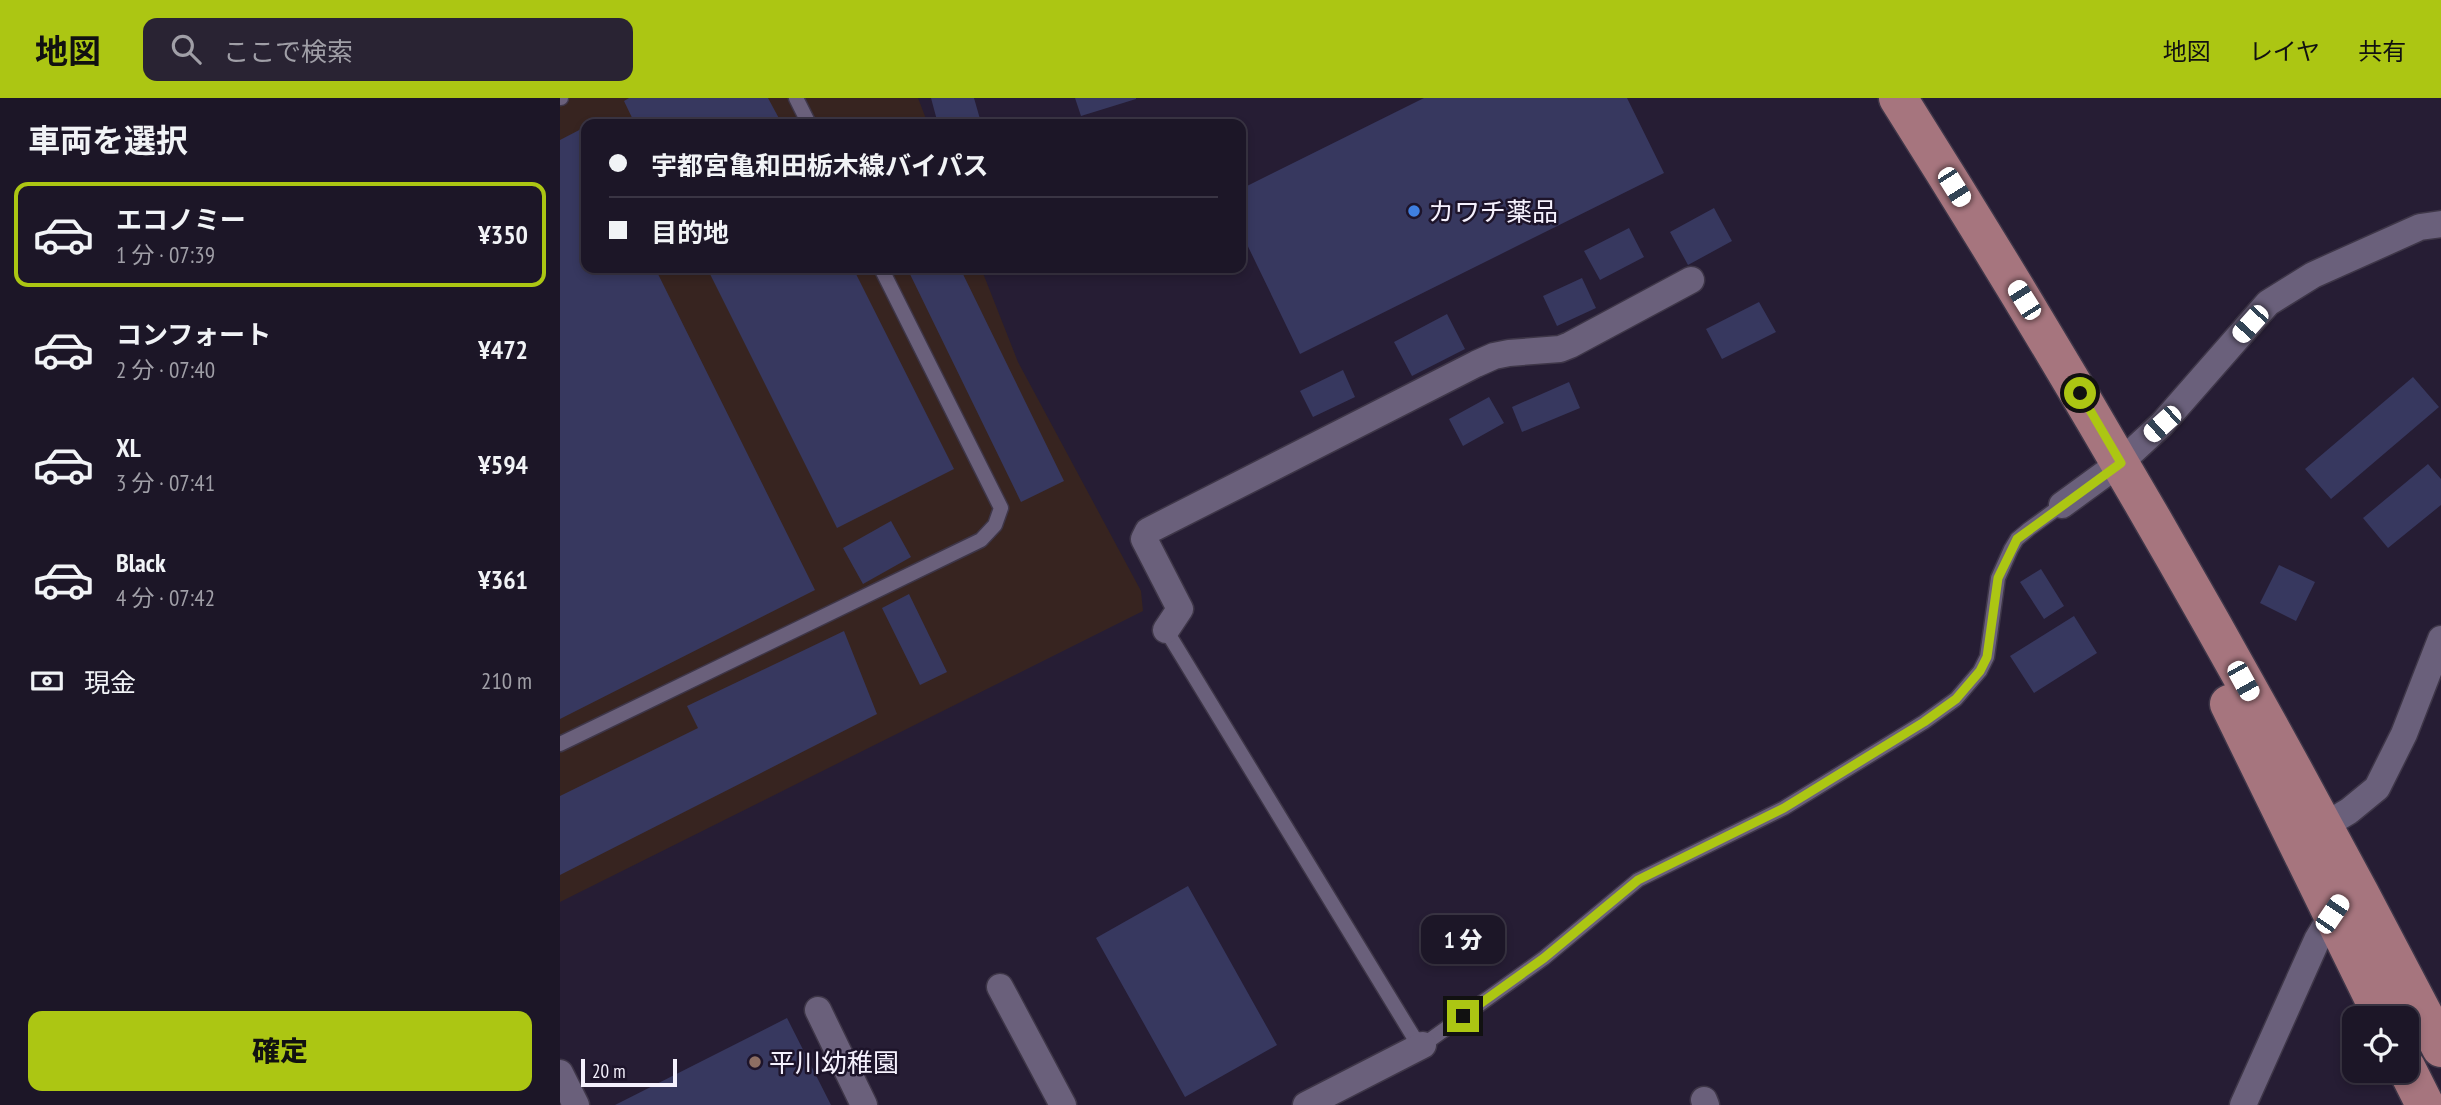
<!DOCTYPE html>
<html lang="ja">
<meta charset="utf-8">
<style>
:root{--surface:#1c1627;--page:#292333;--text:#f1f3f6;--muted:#a09fa7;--line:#3a3544;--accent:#acc613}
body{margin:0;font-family:"PT Sans Narrow","Noto Sans JP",sans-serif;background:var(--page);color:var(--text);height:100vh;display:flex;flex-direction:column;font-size:26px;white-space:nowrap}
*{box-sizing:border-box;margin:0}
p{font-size:23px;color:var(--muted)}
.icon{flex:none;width:38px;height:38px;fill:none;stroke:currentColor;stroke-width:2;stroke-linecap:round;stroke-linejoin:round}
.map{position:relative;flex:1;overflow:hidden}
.side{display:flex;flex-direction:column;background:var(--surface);width:560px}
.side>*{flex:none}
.hud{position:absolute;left:21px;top:21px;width:665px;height:154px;border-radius:14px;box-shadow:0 4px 10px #0003,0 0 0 2px var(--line);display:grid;align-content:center;height:154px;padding:0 28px;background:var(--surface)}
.fabs{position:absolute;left:1782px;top:908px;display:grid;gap:14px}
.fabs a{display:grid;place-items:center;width:77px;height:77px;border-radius:14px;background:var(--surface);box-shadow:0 4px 10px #0003,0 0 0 2px var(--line);font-size:35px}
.scale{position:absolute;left:21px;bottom:18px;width:96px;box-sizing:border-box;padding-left:7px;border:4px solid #f5f1fd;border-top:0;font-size:19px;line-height:24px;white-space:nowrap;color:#f5f1fd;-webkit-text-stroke:5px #1d142a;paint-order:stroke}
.end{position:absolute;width:32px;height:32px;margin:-16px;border:9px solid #acc613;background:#111;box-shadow:0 0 0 4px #111}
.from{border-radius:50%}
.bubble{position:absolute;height:49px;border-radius:14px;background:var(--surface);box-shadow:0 4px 10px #0003,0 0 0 2px var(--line);font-size:23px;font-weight:800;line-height:49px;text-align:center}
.car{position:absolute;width:21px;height:42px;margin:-21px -10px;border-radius:9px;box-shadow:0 0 5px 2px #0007;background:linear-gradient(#fff 24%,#345 0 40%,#fff 0 76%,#345 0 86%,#fff 0)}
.hud b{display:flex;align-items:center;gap:24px;height:66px;font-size:26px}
.hud b+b{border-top:2px solid var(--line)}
.hud i{width:18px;height:18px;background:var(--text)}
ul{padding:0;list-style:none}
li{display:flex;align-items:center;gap:21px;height:105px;margin:0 14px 10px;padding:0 14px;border:4px solid transparent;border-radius:14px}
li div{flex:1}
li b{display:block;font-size:26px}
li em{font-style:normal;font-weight:800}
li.current{border-color:var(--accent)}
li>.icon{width:63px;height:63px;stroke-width:1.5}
h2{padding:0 28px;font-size:32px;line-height:84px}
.pay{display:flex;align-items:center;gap:18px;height:77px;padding:0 28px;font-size:26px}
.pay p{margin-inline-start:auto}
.action{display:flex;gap:14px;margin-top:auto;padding:14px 28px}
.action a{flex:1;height:80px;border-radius:14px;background:var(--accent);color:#111;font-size:28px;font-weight:800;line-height:80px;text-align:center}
header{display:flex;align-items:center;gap:42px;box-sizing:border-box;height:98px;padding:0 35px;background:var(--accent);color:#111}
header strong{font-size:33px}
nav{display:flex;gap:38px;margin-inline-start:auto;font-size:24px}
.search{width:490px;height:63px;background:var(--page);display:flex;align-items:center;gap:18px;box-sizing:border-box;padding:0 24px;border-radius:14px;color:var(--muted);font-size:26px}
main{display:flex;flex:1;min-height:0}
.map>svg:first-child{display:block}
.industrial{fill:#372420}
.building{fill:#37385f}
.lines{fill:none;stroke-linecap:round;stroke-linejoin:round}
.service-casing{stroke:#3e3648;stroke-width:17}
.minor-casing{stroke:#3e3648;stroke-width:29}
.primary-casing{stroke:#3e3648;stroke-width:41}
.service{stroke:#6a607b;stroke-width:14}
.minor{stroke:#6a607b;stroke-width:26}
.primary{stroke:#a6757e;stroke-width:38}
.route{stroke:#acc613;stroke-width:9}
.shop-dot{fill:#3f7fe0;stroke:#1d142a;stroke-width:2.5}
.education-dot{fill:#8d6e63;stroke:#1d142a;stroke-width:2.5}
.labels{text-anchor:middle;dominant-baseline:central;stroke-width:5;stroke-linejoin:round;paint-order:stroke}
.poi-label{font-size:26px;fill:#f5f1fd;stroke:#1d142a;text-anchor:start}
</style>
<header>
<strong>地図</strong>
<div class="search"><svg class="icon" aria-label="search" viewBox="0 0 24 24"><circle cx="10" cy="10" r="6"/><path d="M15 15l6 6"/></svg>ここで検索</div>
<nav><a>地図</a><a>レイヤ</a><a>共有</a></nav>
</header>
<main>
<section class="side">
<h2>車両を選択</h2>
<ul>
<li class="current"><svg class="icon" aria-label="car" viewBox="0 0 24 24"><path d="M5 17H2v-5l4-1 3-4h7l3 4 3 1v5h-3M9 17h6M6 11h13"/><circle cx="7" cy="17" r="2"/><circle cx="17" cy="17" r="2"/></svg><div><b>エコノミー</b><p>1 分 · 07:39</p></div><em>¥350</em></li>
<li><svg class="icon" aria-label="car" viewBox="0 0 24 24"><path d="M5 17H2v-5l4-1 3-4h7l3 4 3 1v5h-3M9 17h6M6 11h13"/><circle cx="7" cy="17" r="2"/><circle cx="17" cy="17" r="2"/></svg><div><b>コンフォート</b><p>2 分 · 07:40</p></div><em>¥472</em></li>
<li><svg class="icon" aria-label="car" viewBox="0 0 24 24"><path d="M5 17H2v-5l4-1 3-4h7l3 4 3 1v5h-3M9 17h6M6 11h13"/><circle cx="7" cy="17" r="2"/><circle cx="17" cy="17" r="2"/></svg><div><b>XL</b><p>3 分 · 07:41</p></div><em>¥594</em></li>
<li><svg class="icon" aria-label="car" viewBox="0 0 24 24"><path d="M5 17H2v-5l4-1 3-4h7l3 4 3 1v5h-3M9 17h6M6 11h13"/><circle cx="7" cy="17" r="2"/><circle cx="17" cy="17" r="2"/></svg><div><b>Black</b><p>4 分 · 07:42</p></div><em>¥361</em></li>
</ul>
<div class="pay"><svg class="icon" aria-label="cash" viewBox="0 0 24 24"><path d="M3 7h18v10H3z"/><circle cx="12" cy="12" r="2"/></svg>現金<p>210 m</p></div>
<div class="action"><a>確定</a></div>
</section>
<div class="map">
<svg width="1881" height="1007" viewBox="0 0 1881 1007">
<rect width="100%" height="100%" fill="#261d34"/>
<path class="industrial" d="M0,0H358L368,26H26V170H421L458,264L581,493L583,513L0,804Z"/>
<path class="building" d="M69,0H208L222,26H75L64,3Z
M371,0H414L420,21L399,26H378Z
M515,0H576V1L521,18Z
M864,0H1067L1104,75L740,256L681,134V91Z
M25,29L26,170H95L255,492L0,621V42Z
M1154,110L1172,143L1128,167L1110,134Z
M1069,130L1084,159L1040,182L1024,153Z
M147,170H293L394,371L277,430Z
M347,170H400L504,383L461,404Z
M1022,180L1036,210L997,228L983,198Z
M1199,204L1216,234L1162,261L1146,231Z
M887,216L905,251L852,278L834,244Z
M783,272L795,299L753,319L740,293Z
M1853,279L1879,309L1771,401L1745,371Z
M1009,284L1020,310L962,334L952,309Z
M929,299L944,325L903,348L889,321Z
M1868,366L1881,381V407L1828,450L1803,420Z
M331,423L351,459L303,486L283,450Z
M1719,467L1755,484L1736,523L1700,505Z
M1481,471L1504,508L1484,521L1460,484Z
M349,496L387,574L360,587L322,510Z
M1514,518L1537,555L1474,595L1450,558Z
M284,533L317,616L0,777V698L138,630L127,608Z
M628,788L717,947L625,999L536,840Z
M227,920L271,1007H55Z"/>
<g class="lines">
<g class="service-casing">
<path id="service" d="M0,0H1
M236,0L249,26
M606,532L853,938L863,947L984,860L1078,782L1224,710L1364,624L1396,601L1420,573L1427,559L1438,480L1451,451L1457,441L1469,431L1502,407
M0,646L421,442L435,427L441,410L321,170"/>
</g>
<g class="minor-casing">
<path id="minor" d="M1502,407L1561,364L1602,326L1708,205L1753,177L1860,129L1881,126
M606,532L620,511L584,441L588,433L916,266L934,258L949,255L1000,251L1010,247L1131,182
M1764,728L1789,713L1817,690L1844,636L1881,541
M440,889L503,1007
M258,912L304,1007
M0,975L16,1007
M1144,1002L1146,1007
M746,1007L863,947
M1683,1007L1757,842L1779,805"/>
</g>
<g class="primary-casing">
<path id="primary" d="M1338,0C1533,309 1714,626 1881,950
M1669,606L1823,920
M1846,969L1865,1007"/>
</g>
<use href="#service" class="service"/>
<use href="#minor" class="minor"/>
<use href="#primary" class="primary"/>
</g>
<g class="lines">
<path class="route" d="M903,918L984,860L1078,782L1224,710L1364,624L1396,601L1420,573L1427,559L1438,480L1457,441L1561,365L1520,295"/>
</g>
<circle class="shop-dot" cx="854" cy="113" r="7"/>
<circle class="education-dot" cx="195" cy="964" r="7"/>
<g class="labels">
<g class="poi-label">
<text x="868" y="113">カワチ薬品</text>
<text x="209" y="964">平川幼稚園</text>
</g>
</g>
</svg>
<div class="fabs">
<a><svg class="icon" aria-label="locate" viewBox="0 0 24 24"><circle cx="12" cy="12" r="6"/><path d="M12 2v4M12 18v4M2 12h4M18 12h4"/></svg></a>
</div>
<div class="scale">20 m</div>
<i class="end from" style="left:1520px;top:295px"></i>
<i class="end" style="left:903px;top:918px"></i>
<div class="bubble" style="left:861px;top:817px;width:84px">1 分</div>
<i class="car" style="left:1394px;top:89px;rotate:148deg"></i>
<i class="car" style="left:1464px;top:202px;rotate:328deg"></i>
<i class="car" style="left:1690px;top:226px;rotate:222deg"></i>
<i class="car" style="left:1602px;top:326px;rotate:228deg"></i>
<i class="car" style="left:1683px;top:583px;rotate:151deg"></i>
<i class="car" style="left:1772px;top:816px;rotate:34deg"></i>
<div class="hud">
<b><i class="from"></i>宇都宮亀和田栃木線バイパス</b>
<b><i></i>目的地</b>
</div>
</div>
</main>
